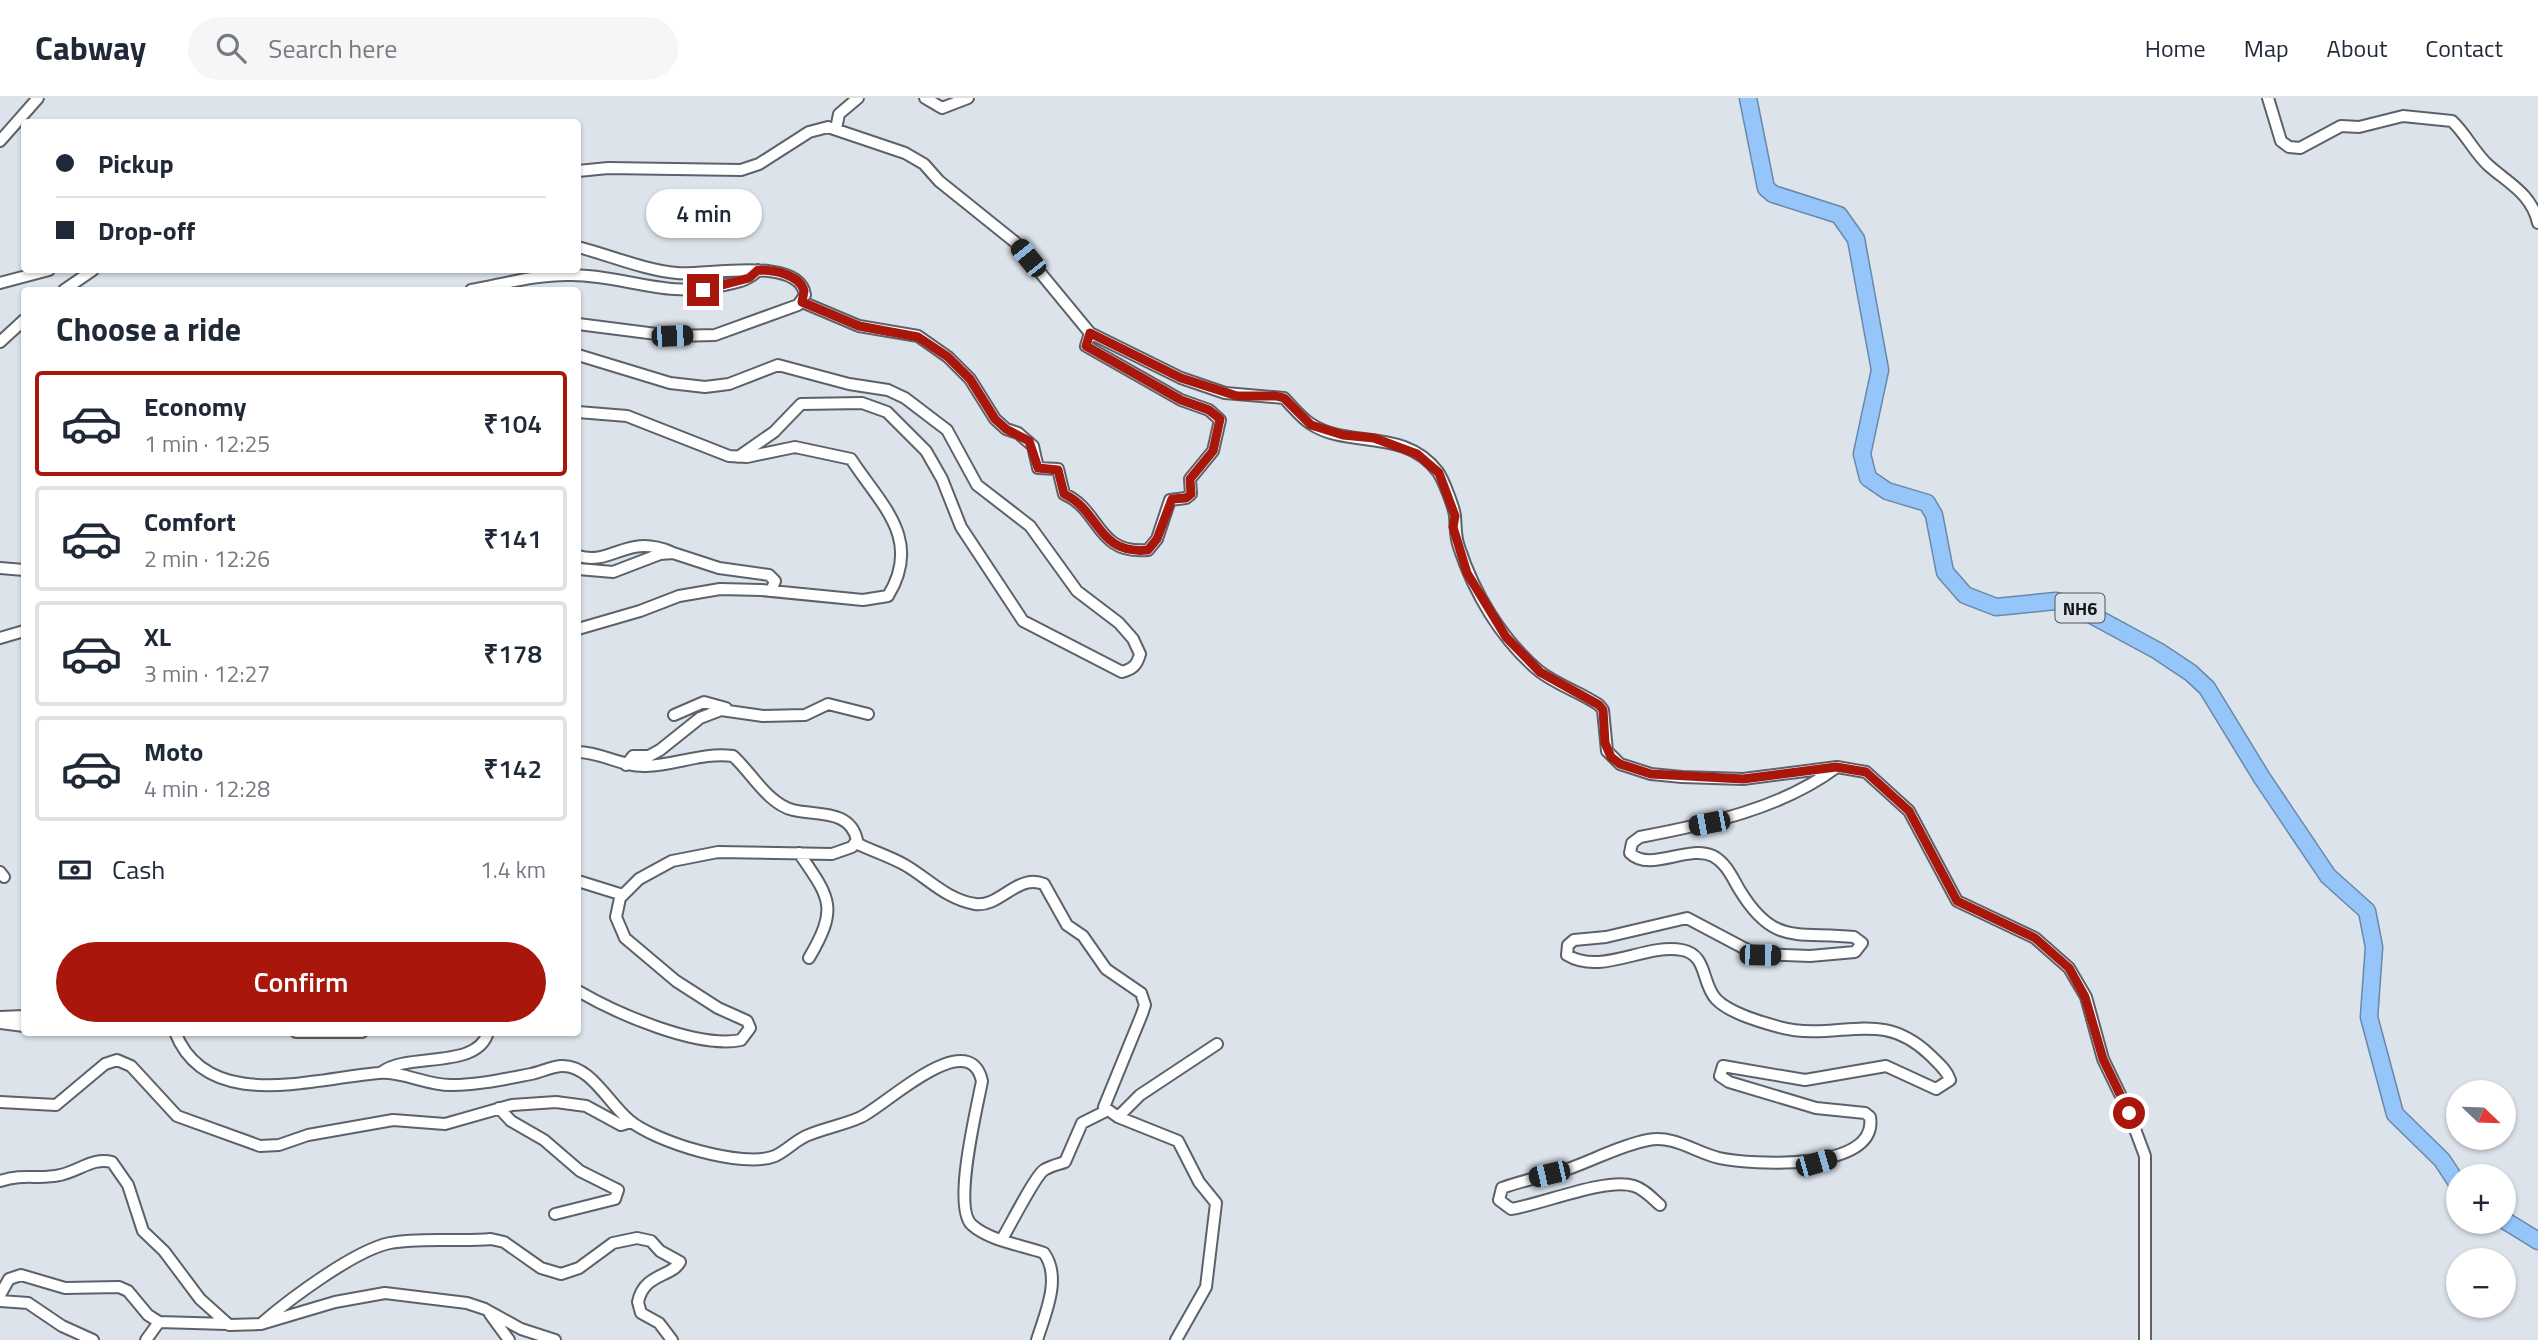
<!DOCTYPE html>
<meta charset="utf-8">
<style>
:root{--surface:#fff;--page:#f6f6f7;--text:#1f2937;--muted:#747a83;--line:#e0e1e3;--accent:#a9170c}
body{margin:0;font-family:"Titillium Web",sans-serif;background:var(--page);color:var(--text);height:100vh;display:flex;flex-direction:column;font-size:26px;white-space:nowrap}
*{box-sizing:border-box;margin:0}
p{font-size:23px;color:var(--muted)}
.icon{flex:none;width:38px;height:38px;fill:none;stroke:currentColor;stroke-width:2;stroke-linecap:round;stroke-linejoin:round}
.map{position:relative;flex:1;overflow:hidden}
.panel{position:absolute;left:21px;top:189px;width:560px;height:749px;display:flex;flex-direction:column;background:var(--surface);border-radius:7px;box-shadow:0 2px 5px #0004}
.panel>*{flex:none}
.guide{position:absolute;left:21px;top:21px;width:560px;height:154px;border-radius:7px;box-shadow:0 2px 5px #0004;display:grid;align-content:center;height:154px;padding:0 35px;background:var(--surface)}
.needle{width:46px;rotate:113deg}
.tools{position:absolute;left:2446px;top:982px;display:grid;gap:14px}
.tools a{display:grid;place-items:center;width:70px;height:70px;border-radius:50%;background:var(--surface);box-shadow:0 2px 5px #0004;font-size:35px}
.end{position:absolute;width:32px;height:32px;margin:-16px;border:9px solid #a9170c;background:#fff;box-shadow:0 0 0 4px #fff}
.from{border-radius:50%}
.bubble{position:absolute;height:49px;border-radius:24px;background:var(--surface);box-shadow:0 2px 5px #0004;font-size:23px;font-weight:600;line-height:49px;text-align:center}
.car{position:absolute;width:21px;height:42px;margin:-21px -10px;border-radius:9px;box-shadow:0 0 5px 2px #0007;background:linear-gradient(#222 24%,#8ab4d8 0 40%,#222 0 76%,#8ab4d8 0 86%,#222 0)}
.guide b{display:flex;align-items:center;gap:24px;height:66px;font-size:26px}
.guide b+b{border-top:2px solid var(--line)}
.guide i{width:18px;height:18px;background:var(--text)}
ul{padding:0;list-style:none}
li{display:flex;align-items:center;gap:21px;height:105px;margin:0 14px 10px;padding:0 21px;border:4px solid var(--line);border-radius:7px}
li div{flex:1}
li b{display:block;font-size:26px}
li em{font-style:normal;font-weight:600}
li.active{border-color:var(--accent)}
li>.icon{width:63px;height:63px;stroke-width:1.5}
h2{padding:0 35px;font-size:32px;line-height:84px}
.pay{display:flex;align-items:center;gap:18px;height:77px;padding:0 35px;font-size:26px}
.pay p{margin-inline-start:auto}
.button{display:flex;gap:14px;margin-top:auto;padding:14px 35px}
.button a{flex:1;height:80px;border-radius:42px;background:var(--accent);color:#fff;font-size:28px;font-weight:600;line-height:80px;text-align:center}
header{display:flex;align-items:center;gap:42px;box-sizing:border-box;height:98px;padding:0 35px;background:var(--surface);border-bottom:2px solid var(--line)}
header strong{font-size:33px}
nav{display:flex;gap:38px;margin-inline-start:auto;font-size:24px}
.search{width:490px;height:63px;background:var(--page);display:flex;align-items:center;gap:18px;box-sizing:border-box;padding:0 24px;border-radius:38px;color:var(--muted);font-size:26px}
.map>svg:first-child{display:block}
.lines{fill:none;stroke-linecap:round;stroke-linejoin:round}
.minor-casing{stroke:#5c6268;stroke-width:14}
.highway-casing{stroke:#6888aa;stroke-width:19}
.minor{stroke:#fff;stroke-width:10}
.highway{stroke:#96c6f9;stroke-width:16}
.route{stroke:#a9170c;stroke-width:9}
.labels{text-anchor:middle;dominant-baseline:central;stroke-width:5;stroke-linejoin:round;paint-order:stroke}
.shield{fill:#dce3ea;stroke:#505457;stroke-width:2}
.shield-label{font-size:18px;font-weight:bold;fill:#141618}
</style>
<header>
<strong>Cabway</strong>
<div class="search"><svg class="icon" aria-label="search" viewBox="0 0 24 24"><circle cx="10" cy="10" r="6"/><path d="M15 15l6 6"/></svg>Search here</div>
<nav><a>Home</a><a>Map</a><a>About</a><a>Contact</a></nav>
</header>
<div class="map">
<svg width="2538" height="1242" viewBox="0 0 2538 1242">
<rect width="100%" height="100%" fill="#dce3ea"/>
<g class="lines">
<g class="minor-casing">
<path id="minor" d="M925,0L942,10L968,0
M2268,0L2281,43L2289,49L2300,50L2341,28L2359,29L2403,18L2452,23C2466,36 2474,54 2488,67C2508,85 2532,96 2538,125
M836,31L839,16L858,0
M0,43L38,0
M578,73L608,70L741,72L759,66L809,34L828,29L905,55L924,66L939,83L1015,144L1090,235L1181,280L1225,295L1284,300C1292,308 1301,320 1311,326C1348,351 1405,329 1438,374C1443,381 1454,409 1455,418C1456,429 1455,438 1459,449C1474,495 1501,541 1539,573C1557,587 1580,594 1599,607L1603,612L1607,653L1620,666L1651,676L1682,679L1743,681L1837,669L1866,674L1909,713L1957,803L2035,840L2069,870L2086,899L2103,961L2129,1015L2145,1058V1242
M578,149C609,157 644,172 677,175C705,178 800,157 805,197L798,207L715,237L672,238L578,226
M0,185L49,172
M64,192L93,172
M471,192C504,186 538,176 572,177C629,178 665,201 725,187C737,184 750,182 758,172
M802,204L859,228L918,238L948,259L970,281L995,321L1006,331L1018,335L1033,348L1038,370L1058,371L1064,396C1101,412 1096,457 1148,452L1157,441L1170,402L1186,400L1191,396L1190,381L1213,353L1220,322L1209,312L1181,302L1086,248L1090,235
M0,244L24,222
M578,257L670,285L705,289L729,286L778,267L849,286L888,292L905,300L947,332L977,387L1030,428L1077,493L1119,525L1133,541L1140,556C1137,567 1133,571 1122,574L1023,523L961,429L942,381L926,353L887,314L862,305L801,306L774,334L738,359
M578,314L627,318L729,358L747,359L795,349L851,361C881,407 923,441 888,498L863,502L761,492L720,491L679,498L640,513L578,531
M578,458C613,468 626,435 671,454
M0,470L24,472
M578,471L613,474L660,456L673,455L719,470L769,477L775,483L771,493
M0,540L24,533
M674,617L704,604L726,610
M578,654C601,654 622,669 646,668C676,667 703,654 733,658C751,674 768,706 793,712C817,718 850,711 857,742L852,749L832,756L718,754L672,763L639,781L620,800L616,819L625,840L676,883L718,910L747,923L750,930L741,942C697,951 616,915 578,893
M626,667L633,658H649L660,652L700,620L721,612L763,618L805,617L828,606L868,616
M856,745C872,753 889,758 905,767C929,781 946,801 975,806C1000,810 1017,775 1044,786L1067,827L1083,838L1106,871L1141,895L1145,907L1142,916L1104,1009L1118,1019L1178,1043L1199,1084L1216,1105L1206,1189L1176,1242
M799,755C830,800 839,809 809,860
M0,774L4,779
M578,783L623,797
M0,919L24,918
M0,925L24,928
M175,934C207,1016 314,980 379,975C403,973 428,988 452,987C478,987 505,981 531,976C541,974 550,969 561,968C590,966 609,1006 629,1022C655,1044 743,1071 775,1058C786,1053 795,1043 806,1038C824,1030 844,1027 861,1019C885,1008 969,926 982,983C977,1010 952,1110 972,1127C990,1143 1022,1147 1044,1155C1062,1180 1045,1216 1037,1242
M296,934H362
M382,974C408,954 478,972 488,934
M0,1004L56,1007L105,966L117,962L131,968L177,1018L260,1048L279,1047L308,1037L393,1022L445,1026L512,1007L556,1004L586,1008L621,1027L631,1024
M499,1010L511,1023L544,1042L580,1073L618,1092L615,1101L555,1116
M1118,1019L1140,997L1217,946
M0,1083C24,1075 39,1082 60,1077C79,1073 93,1059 112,1064L128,1087L143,1133L164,1153L200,1201L229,1227L261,1226L335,1204L385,1195L467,1205L485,1211L521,1231L555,1242
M1660,1107C1652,1100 1644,1091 1634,1088C1606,1079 1540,1107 1511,1111L1499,1102L1502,1090C1524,1082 1546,1078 1568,1071C1594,1062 1621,1047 1648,1042C1675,1037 1694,1054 1719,1060C1751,1067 1879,1074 1870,1019L1865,1015L1816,1010L1729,984L1720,978L1723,968L1805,982L1886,968L1936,991L1950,982C1947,972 1938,965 1930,957C1879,908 1839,945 1779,929C1761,924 1729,915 1716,901C1701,885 1708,857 1682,852C1645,845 1602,878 1567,857L1568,847L1574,842L1606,839L1687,820L1755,856L1810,858L1855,854L1862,845L1854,839C1797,833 1774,849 1739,791C1732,779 1726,765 1713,758C1688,746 1650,775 1630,755L1632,745L1640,739C1708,726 1781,711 1837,669
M1002,1141C1010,1128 1035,1078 1044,1072C1050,1068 1059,1066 1065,1064L1082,1025L1106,1013
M0,1197L9,1181L21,1177L65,1190L119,1189L128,1193L148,1217L159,1224L227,1226
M0,1203L28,1205L62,1228L93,1242
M490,1216L509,1242
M263,1224C290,1201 355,1152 390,1145C420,1139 460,1144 491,1141L504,1144L541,1170L561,1176L579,1170L613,1145L637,1140L651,1143L660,1153L680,1164C672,1179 644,1175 638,1204L641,1215L659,1225L672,1242
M146,1242L159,1224"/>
</g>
<g class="highway-casing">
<path id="highway" d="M1748,0L1766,90L1773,96L1839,117L1856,141L1880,272L1862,356L1868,380L1887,393L1927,405L1934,417L1945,474L1965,497L1996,509L2056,503L2073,507L2158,553L2191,575L2207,590L2262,680L2328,778L2367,813L2374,849L2369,919L2395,1016L2442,1062L2459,1088
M2504,1122L2538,1143"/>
</g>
<use href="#minor" class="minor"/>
<use href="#highway" class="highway"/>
</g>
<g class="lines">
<path class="route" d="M703,192L749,180L758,172C773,172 800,176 804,193L802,204L859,228L918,239L948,259L970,281L995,321L1006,331L1029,343L1038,370L1058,372L1064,396C1101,413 1096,457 1148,452L1157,441L1172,401L1186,400L1191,396L1190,381L1213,353L1220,321L1209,312L1181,302L1086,248L1090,235L1181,280L1237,298H1276L1284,300L1311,327L1343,337L1374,340L1417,356L1439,375L1455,418L1453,429L1467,475L1506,539L1540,574L1599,607L1603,612L1605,645L1611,659L1620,666L1651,676L1743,681L1836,669L1866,674L1909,713L1957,803L2035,840L2069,870L2085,899L2103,961L2129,1015"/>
</g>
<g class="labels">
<rect class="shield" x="2055.5" y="495.5" width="49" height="29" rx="5"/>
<g class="shield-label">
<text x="2080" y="510">NH6</text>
</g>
</g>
</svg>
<div class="tools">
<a><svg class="needle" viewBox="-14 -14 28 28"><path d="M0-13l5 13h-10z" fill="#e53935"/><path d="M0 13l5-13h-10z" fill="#747a83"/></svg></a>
<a>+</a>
<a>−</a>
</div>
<i class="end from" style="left:2129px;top:1015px"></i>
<i class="end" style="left:703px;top:192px"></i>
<div class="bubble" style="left:646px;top:91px;width:116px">4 min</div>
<i class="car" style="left:1028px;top:160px;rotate:321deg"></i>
<i class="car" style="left:672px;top:238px;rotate:88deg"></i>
<i class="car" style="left:1709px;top:725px;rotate:259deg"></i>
<i class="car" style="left:1760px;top:857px;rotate:91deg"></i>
<i class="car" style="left:1816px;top:1065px;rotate:74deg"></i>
<i class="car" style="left:1549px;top:1076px;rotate:257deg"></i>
<div class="guide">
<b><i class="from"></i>Pickup</b>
<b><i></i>Drop-off</b>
</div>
<section class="panel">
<h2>Choose a ride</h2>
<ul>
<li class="active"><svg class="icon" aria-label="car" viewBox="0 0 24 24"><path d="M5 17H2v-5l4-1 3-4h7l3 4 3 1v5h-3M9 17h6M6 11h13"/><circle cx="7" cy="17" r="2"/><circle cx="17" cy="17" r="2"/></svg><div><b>Economy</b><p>1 min · 12:25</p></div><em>₹104</em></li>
<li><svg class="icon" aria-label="car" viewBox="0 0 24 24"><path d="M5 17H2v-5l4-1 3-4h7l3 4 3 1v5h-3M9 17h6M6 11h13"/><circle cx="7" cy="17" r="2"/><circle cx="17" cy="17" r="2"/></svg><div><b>Comfort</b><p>2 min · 12:26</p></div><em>₹141</em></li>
<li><svg class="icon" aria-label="car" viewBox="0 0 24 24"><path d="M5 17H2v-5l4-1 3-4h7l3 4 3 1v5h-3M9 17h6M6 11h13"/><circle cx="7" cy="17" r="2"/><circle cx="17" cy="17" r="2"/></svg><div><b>XL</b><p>3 min · 12:27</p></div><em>₹178</em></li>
<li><svg class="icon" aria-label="car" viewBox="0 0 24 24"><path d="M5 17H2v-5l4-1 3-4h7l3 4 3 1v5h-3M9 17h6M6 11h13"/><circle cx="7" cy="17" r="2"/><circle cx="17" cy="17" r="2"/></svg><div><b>Moto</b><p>4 min · 12:28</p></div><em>₹142</em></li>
</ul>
<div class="pay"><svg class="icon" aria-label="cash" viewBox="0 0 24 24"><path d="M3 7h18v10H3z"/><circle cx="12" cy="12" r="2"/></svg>Cash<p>1.4 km</p></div>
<div class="button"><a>Confirm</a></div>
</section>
</div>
